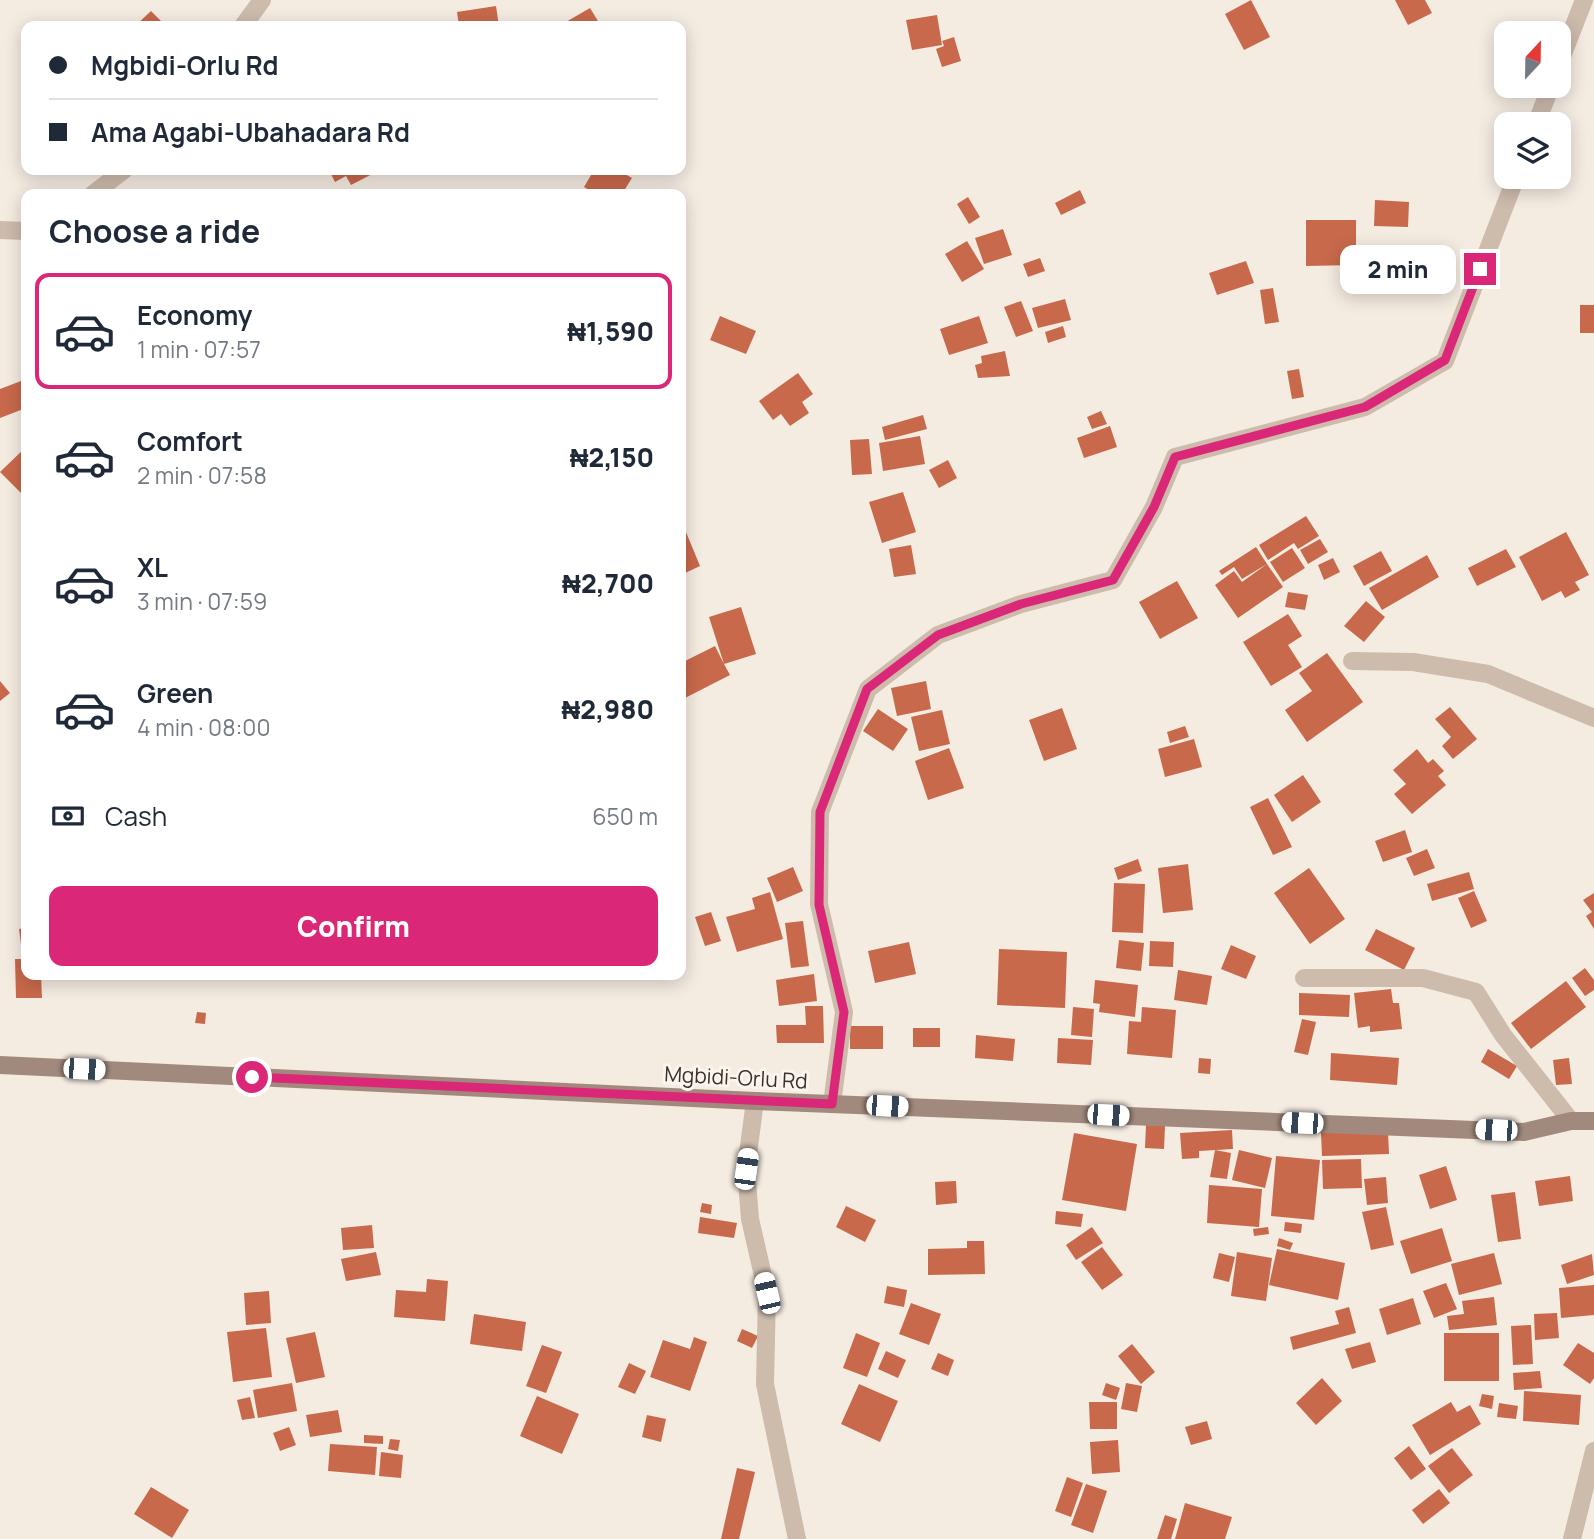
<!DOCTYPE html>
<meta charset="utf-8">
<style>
:root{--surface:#fff;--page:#f2f2f3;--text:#1f2937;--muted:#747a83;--line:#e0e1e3;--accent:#db2777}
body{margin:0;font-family:Manrope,sans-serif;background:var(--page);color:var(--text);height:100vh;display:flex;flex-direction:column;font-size:26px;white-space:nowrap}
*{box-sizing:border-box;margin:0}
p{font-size:23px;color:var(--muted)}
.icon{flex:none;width:38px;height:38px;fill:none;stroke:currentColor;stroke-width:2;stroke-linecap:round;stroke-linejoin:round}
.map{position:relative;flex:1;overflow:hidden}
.side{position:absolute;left:21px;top:189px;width:665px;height:791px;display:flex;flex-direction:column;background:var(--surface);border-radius:14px;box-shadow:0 4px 18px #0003}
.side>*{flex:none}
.hud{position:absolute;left:21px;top:21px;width:665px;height:154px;border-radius:14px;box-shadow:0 4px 18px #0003;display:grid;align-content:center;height:154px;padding:0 28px;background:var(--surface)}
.needle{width:46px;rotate:22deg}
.tools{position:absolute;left:1494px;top:21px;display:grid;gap:14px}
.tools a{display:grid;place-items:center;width:77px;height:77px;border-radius:14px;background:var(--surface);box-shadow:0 4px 18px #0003;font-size:35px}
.end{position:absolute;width:32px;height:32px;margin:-16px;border:9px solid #db2777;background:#fff;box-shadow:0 0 0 4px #fff}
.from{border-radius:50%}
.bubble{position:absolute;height:49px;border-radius:14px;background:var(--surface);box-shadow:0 4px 18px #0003;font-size:23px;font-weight:800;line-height:49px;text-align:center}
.car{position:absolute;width:21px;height:42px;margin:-21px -10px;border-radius:9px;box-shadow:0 0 5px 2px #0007;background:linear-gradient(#fff 24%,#345 0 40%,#fff 0 76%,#345 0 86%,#fff 0)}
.hud b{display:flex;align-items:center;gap:24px;height:66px;font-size:26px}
.hud b+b{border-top:2px solid var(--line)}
.hud i{width:18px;height:18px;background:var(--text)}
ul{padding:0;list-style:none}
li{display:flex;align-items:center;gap:21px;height:116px;margin:0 14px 10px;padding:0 14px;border:4px solid transparent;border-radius:14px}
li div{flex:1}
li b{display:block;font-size:26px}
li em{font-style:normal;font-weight:800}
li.current{border-color:var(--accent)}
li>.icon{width:63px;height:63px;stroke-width:1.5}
h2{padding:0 28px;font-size:32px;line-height:84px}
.pay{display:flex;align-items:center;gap:18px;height:77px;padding:0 28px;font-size:26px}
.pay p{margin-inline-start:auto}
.primary-button{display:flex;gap:14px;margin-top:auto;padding:14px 28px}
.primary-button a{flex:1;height:80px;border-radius:14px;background:var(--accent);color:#fff;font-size:28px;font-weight:800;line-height:80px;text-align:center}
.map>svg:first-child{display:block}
.building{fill:#c8694b}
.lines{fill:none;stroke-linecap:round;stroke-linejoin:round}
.minor{stroke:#cdbbac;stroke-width:18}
.secondary{stroke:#a18a7d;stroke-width:18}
.route{stroke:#db2777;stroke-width:9}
.labels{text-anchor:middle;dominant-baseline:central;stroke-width:6;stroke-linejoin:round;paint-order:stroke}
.street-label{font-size:21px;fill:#3b302b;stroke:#fbf5ee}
</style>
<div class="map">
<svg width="1594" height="1539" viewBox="0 0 1594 1539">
<rect width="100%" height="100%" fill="#f4ebe1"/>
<path class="building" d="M1251,0L1270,37L1244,50L1225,14Z
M1395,0H1425L1432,13L1408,25Z
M496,6L499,26H459L457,12Z
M590,8L601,26H559Z
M151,11L166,26H135Z
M937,15L942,45L912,50L906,20Z
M954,37L961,61L942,67L936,49L944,46L942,41Z
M329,170H380L351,185L346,176L335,182Z
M594,170H618L632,178L622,194H596L584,187Z
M1080,190L1086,203L1061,215L1055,203Z
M968,197L980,217L969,224L957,204Z
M1375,200L1409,202L1408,227L1374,226Z
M1306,220H1356V265L1306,266Z
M1003,229L1012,255L984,264L975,238Z
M967,241L984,269L962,282L945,254Z
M1040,258L1045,271L1028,277L1023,264Z
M1246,261L1254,283L1217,295L1209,273Z
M1273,288L1279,322L1265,324L1260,290Z
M1065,299L1071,320L1038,328L1032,308Z
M1021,301L1033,331L1016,337L1004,307Z
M1580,305H1594V333H1580Z
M720,316L756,331L746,354L710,340Z
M979,316L988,343L949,355L940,329Z
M1063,326L1066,337L1048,343L1045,332Z
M1005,351L1010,376L978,378L975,365L982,363L981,356Z
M1299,369L1304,397L1292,399L1287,371Z
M798,373L813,394L802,402L809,413L790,426L781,414L773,420L759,401Z
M21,381L26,408L0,418V389Z
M1101,411L1107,424L1092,429L1087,417Z
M923,415L927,429L885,440L882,427Z
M1110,426L1117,447L1084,458L1077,438Z
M920,436L925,464L883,471L879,443Z
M869,439L872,474L852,475L850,440Z
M26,447V493L24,496L0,472Z
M948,460L957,478L939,488L929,470Z
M903,492L916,532L882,543L869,502Z
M1306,516L1319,536L1298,549L1294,543L1268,560L1259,545Z
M681,520L700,566L681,575Z
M1566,532L1589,575L1575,582L1580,590L1565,598L1561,591L1542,601L1519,557Z
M1320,539L1328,552L1308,564L1300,550Z
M911,545L916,574L894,577L889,549Z
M1256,547L1267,564L1242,579L1234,567L1222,575L1219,571Z
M1292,548L1305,568L1283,582L1270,562Z
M1506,549L1516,567L1477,586L1468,568Z
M1381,551L1392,571L1364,586L1353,566Z
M1427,555L1439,577L1382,610L1369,588Z
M1333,558L1340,572L1324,580L1318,565Z
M1267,564L1283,587L1238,618L1215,585L1234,571L1242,582Z
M1177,581L1198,618L1160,639L1139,602Z
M1288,592L1308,595L1305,610L1285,607Z
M1366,601L1385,617L1364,642L1344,626Z
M741,607L756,654L724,664L730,675L685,698L681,689V663L715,646L724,664L709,617Z
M1288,614L1302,636L1288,645L1302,667L1271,686L1243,642Z
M1327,653L1363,702L1307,742L1285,710L1312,691L1299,673Z
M0,681L10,693L0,701Z
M926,681L931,709L897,716L891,688Z
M1450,707L1477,739L1453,759L1442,746L1451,737L1435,719Z
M1062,708L1077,749L1044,761L1029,720Z
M878,709L908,729L893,751L863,731Z
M942,710L950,744L919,751L911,717Z
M1185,726L1189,737L1170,743L1167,732Z
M1194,739L1202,767L1165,777L1158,749Z
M949,748L964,788L928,800L915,761Z
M1417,749L1428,763L1433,759L1444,771L1438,776L1446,785L1412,814L1394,794L1406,784L1393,770Z
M1303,775L1321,802L1292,822L1274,795Z
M1268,798L1292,847L1273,855L1250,807Z
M1405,830L1412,852L1383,862L1375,841Z
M1427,849L1435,868L1414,876L1406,858Z
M1138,859L1142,871L1118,880L1114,868Z
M1188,864L1193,910L1163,913L1158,868Z
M793,867L803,891L777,902L767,878Z
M1309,868L1345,919L1310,944L1274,893Z
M1469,872L1474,889L1432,901L1427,884Z
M1114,883L1145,884L1143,933L1112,932Z
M1474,891L1487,921L1471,928L1458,898Z
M770,892L783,939L737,952L726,917L755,909L752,898Z
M1594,893V929L1586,916L1592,912L1583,900Z
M711,912L721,941L705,946L695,917Z
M803,921L809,966L791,968L785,923Z
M26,928V951L22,952L19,929Z
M1376,929L1415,948L1404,970L1365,950Z
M1119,940L1144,943L1141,971L1116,968Z
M1150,941L1174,942L1173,967L1149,966Z
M909,942L916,974L875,983L868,951Z
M1231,945L1256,956L1246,979L1221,969Z
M999,949L1067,952L1065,1008L997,1005Z
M15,959H26V975H41L42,998H16Z
M1585,968L1594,980V990L1585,996L1572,978Z
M1178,970L1212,976L1207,1005L1174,1000Z
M814,974L817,1001L779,1006L776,980Z
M1095,980L1138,985L1135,1017L1099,1012L1100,1004L1093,1003Z
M1566,981L1586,1007L1531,1049L1511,1023Z
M1391,989L1393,1003H1399L1402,1029L1370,1032V1026L1358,1028L1354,993Z
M1299,993L1350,995L1349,1017L1299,1015Z
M805,1006H823L824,1043H777L776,1025H806Z
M1073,1007L1094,1009L1092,1037L1071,1035Z
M1142,1007L1176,1010L1172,1058L1127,1054L1129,1021L1141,1022Z
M197,1012L206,1013L205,1024L195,1023Z
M1302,1019L1316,1022L1308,1055L1294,1052Z
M850,1026H883V1049H850Z
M913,1028H940V1047H913Z
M976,1035L1015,1039L1013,1061L975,1058Z
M1058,1038L1093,1040L1091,1065L1057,1063Z
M1488,1049L1517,1066L1509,1079L1481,1062Z
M1331,1053L1399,1058L1397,1085L1330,1080Z
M1199,1058L1211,1059L1210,1074L1198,1073Z
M1569,1058L1572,1084L1556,1085L1553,1060Z
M1146,1125L1165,1126L1164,1149L1145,1148Z
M1232,1130L1233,1149L1199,1151V1158L1182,1159L1180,1133Z
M1388,1132L1389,1154L1322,1156L1321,1133Z
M1074,1133L1137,1144L1126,1211L1062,1200Z
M1215,1150L1231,1153L1227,1179L1210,1177Z
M1239,1150L1272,1158L1265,1188L1232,1180Z
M1276,1156L1320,1160L1314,1220L1271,1216Z
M1361,1159L1362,1188L1323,1189L1322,1160Z
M1446,1166L1457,1200L1430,1209L1419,1175Z
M1570,1176L1573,1201L1539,1206L1535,1181Z
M1386,1177L1388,1203L1367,1205L1364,1179Z
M956,1181L957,1203L936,1205L935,1182Z
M1209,1185L1262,1189L1259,1227L1207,1223Z
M1515,1192L1521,1239L1498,1242L1491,1195Z
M702,1203L712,1205L711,1214L700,1212Z
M846,1206L876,1220L865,1242L836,1227Z
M1386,1207L1394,1245L1371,1250L1362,1212Z
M1056,1211L1083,1214L1081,1227L1055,1224Z
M700,1217L737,1223L734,1238L698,1233Z
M1285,1222L1302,1224L1301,1233L1284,1231Z
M372,1225L374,1248L343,1250L341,1228Z
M1092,1227L1103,1243L1076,1260L1066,1245Z
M1268,1227L1269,1234L1254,1236L1253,1229Z
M1442,1228L1452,1261L1411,1274L1400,1241Z
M1279,1238L1293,1243L1290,1250L1277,1246Z
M967,1241H984L985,1274L928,1275V1249L967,1248Z
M1102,1247L1123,1275L1102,1290L1081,1262Z
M1277,1249L1345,1263L1338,1300L1269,1285Z
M376,1252L381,1275L346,1281L341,1259Z
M1237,1252L1272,1258L1266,1301L1231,1296Z
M1219,1253L1235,1257L1229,1282L1213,1278Z
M1494,1253L1502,1284L1459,1295L1451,1264Z
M1592,1254L1594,1275L1567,1284L1561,1265Z
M427,1279L448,1281L445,1321L394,1317L396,1290L426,1292Z
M1446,1283L1457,1309L1434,1318L1423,1291Z
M1594,1285V1315L1561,1318L1559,1288Z
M887,1286L907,1290L904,1307L884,1303Z
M269,1291L271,1323L246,1325L244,1293Z
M1494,1297L1497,1325L1449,1330L1447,1316L1464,1314L1462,1301Z
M1413,1298L1421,1324L1387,1335L1379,1309Z
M911,1303L941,1314L929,1345L899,1334Z
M1349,1307L1356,1333L1293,1350L1290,1337L1339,1324L1335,1311Z
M1557,1313L1559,1338L1535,1340L1534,1314Z
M474,1314L526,1322L522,1351L470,1344Z
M1531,1325L1533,1364L1513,1365L1511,1326Z
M266,1328L272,1377L233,1382L227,1332Z
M742,1329L758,1336L752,1348L737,1341Z
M315,1332L325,1377L296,1383L286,1338Z
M856,1333L880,1343L867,1377L843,1368Z
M1444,1333H1499V1381H1444Z
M694,1337L707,1342L690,1391L650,1377L663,1340L690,1349Z
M1370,1342L1376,1362L1352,1369L1345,1349Z
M1578,1343L1594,1353V1378L1590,1384L1563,1365Z
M1132,1344L1155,1372L1141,1384L1118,1356Z
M542,1345L562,1352L546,1393L526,1386Z
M886,1351L906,1360L898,1378L878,1369Z
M938,1353L954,1360L948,1376L931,1369Z
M629,1363L646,1371L635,1394L618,1387Z
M1540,1371L1542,1388L1514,1390L1513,1373Z
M1322,1378L1342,1401L1316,1425L1296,1403Z
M292,1383L297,1411L258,1418L253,1390Z
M1106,1383L1120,1388L1116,1400L1102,1395Z
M1126,1383L1142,1386L1137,1412L1121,1409Z
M859,1384L898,1401L880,1442L841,1424Z
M1524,1391L1581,1395L1579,1425L1523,1421Z
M1482,1394L1494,1396L1492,1409L1479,1406Z
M537,1396L579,1414L562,1454L520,1436Z
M250,1397L255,1418L242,1420L237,1400Z
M1089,1402H1117V1429H1090Z
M1451,1402L1457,1412L1470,1405L1481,1424L1430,1455L1412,1425Z
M1499,1403L1518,1406L1516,1419L1497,1417Z
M338,1410L342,1432L310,1437L306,1415Z
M647,1415L666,1419L661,1442L642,1437Z
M1207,1421L1212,1439L1191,1445L1185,1427Z
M289,1427L296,1445L280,1451L273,1433Z
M364,1435L383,1436V1444L364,1443Z
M390,1439L400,1440L398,1451L388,1449Z
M1118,1440L1120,1472L1092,1474L1090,1442Z
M330,1444L377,1447L375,1475L328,1471Z
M1409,1446L1426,1469L1411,1480L1394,1458Z
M1452,1448L1473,1475L1449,1493L1428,1466Z
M381,1452L403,1455L401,1478L379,1476Z
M737,1468L755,1472L739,1539H721Z
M1067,1477L1083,1483L1071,1517L1055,1511Z
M1086,1484L1107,1491L1093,1533L1071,1525Z
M151,1487L189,1510L172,1538L134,1514Z
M1439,1489L1450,1503L1423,1524L1412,1510Z
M1185,1503L1232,1517L1225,1539H1175Z
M1165,1515L1177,1519L1171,1539H1157Z"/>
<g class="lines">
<path class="minor" d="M243,26L262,0
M1559,64L1584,0
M1536,124L1551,86
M93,194L124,170
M0,230L26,231
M1352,661L1413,662L1488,674L1594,718
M1304,978H1423L1476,992L1503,1035L1571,1121
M755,1101L746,1169L750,1219L767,1293L765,1384L797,1539
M832,1104L844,1012L819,904L820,812L868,689L938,635L1021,604L1113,580L1154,507L1175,457L1365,407L1445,361L1516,177
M1572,1539L1594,1451"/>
<path class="secondary" d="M0,1065L755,1101L1524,1132L1571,1121H1594"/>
</g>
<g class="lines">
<path class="route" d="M252,1077L832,1104L844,1012L819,905L820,812L867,689L938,635L1021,604L1113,580L1154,507L1175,457L1365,407L1445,360L1480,269"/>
</g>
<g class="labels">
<g class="street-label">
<text transform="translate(736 1077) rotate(3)">Mgbidi-Orlu Rd</text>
</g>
</g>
</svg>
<div class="tools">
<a><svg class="needle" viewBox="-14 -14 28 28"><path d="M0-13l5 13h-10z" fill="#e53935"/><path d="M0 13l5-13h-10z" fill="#747a83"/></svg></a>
<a><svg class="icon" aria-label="layers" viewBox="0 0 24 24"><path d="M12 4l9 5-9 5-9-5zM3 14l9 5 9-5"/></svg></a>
</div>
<i class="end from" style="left:252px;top:1077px"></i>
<i class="end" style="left:1480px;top:269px"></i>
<div class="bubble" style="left:1340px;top:245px;width:116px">2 min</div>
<i class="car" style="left:84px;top:1069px;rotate:93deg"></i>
<i class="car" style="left:887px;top:1106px;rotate:93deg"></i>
<i class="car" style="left:1108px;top:1115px;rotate:93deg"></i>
<i class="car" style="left:1302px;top:1123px;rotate:272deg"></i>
<i class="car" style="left:1496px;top:1130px;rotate:272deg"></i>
<i class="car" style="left:746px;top:1169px;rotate:8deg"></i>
<i class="car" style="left:767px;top:1293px;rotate:347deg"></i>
<div class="hud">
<b><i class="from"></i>Mgbidi-Orlu Rd</b>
<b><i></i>Ama Agabi-Ubahadara Rd</b>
</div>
<section class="side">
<h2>Choose a ride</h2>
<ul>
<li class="current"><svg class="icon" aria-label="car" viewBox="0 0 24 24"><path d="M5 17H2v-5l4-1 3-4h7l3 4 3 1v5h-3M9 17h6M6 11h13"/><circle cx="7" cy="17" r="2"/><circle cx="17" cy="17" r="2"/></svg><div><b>Economy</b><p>1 min · 07:57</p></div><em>₦1,590</em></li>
<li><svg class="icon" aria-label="car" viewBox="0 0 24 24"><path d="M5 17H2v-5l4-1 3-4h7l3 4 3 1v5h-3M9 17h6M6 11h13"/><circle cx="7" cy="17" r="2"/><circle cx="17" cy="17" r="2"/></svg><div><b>Comfort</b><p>2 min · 07:58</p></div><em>₦2,150</em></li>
<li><svg class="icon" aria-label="car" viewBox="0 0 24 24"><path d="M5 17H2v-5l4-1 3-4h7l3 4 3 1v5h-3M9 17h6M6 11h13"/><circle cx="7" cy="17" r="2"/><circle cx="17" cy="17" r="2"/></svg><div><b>XL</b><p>3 min · 07:59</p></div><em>₦2,700</em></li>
<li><svg class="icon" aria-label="car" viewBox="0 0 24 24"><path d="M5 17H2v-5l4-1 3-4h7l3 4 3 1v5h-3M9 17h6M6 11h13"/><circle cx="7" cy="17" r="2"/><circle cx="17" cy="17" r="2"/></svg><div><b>Green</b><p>4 min · 08:00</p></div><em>₦2,980</em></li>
</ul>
<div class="pay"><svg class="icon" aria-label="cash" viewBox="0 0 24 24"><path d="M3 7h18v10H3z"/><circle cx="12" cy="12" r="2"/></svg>Cash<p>650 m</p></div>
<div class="primary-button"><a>Confirm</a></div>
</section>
</div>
